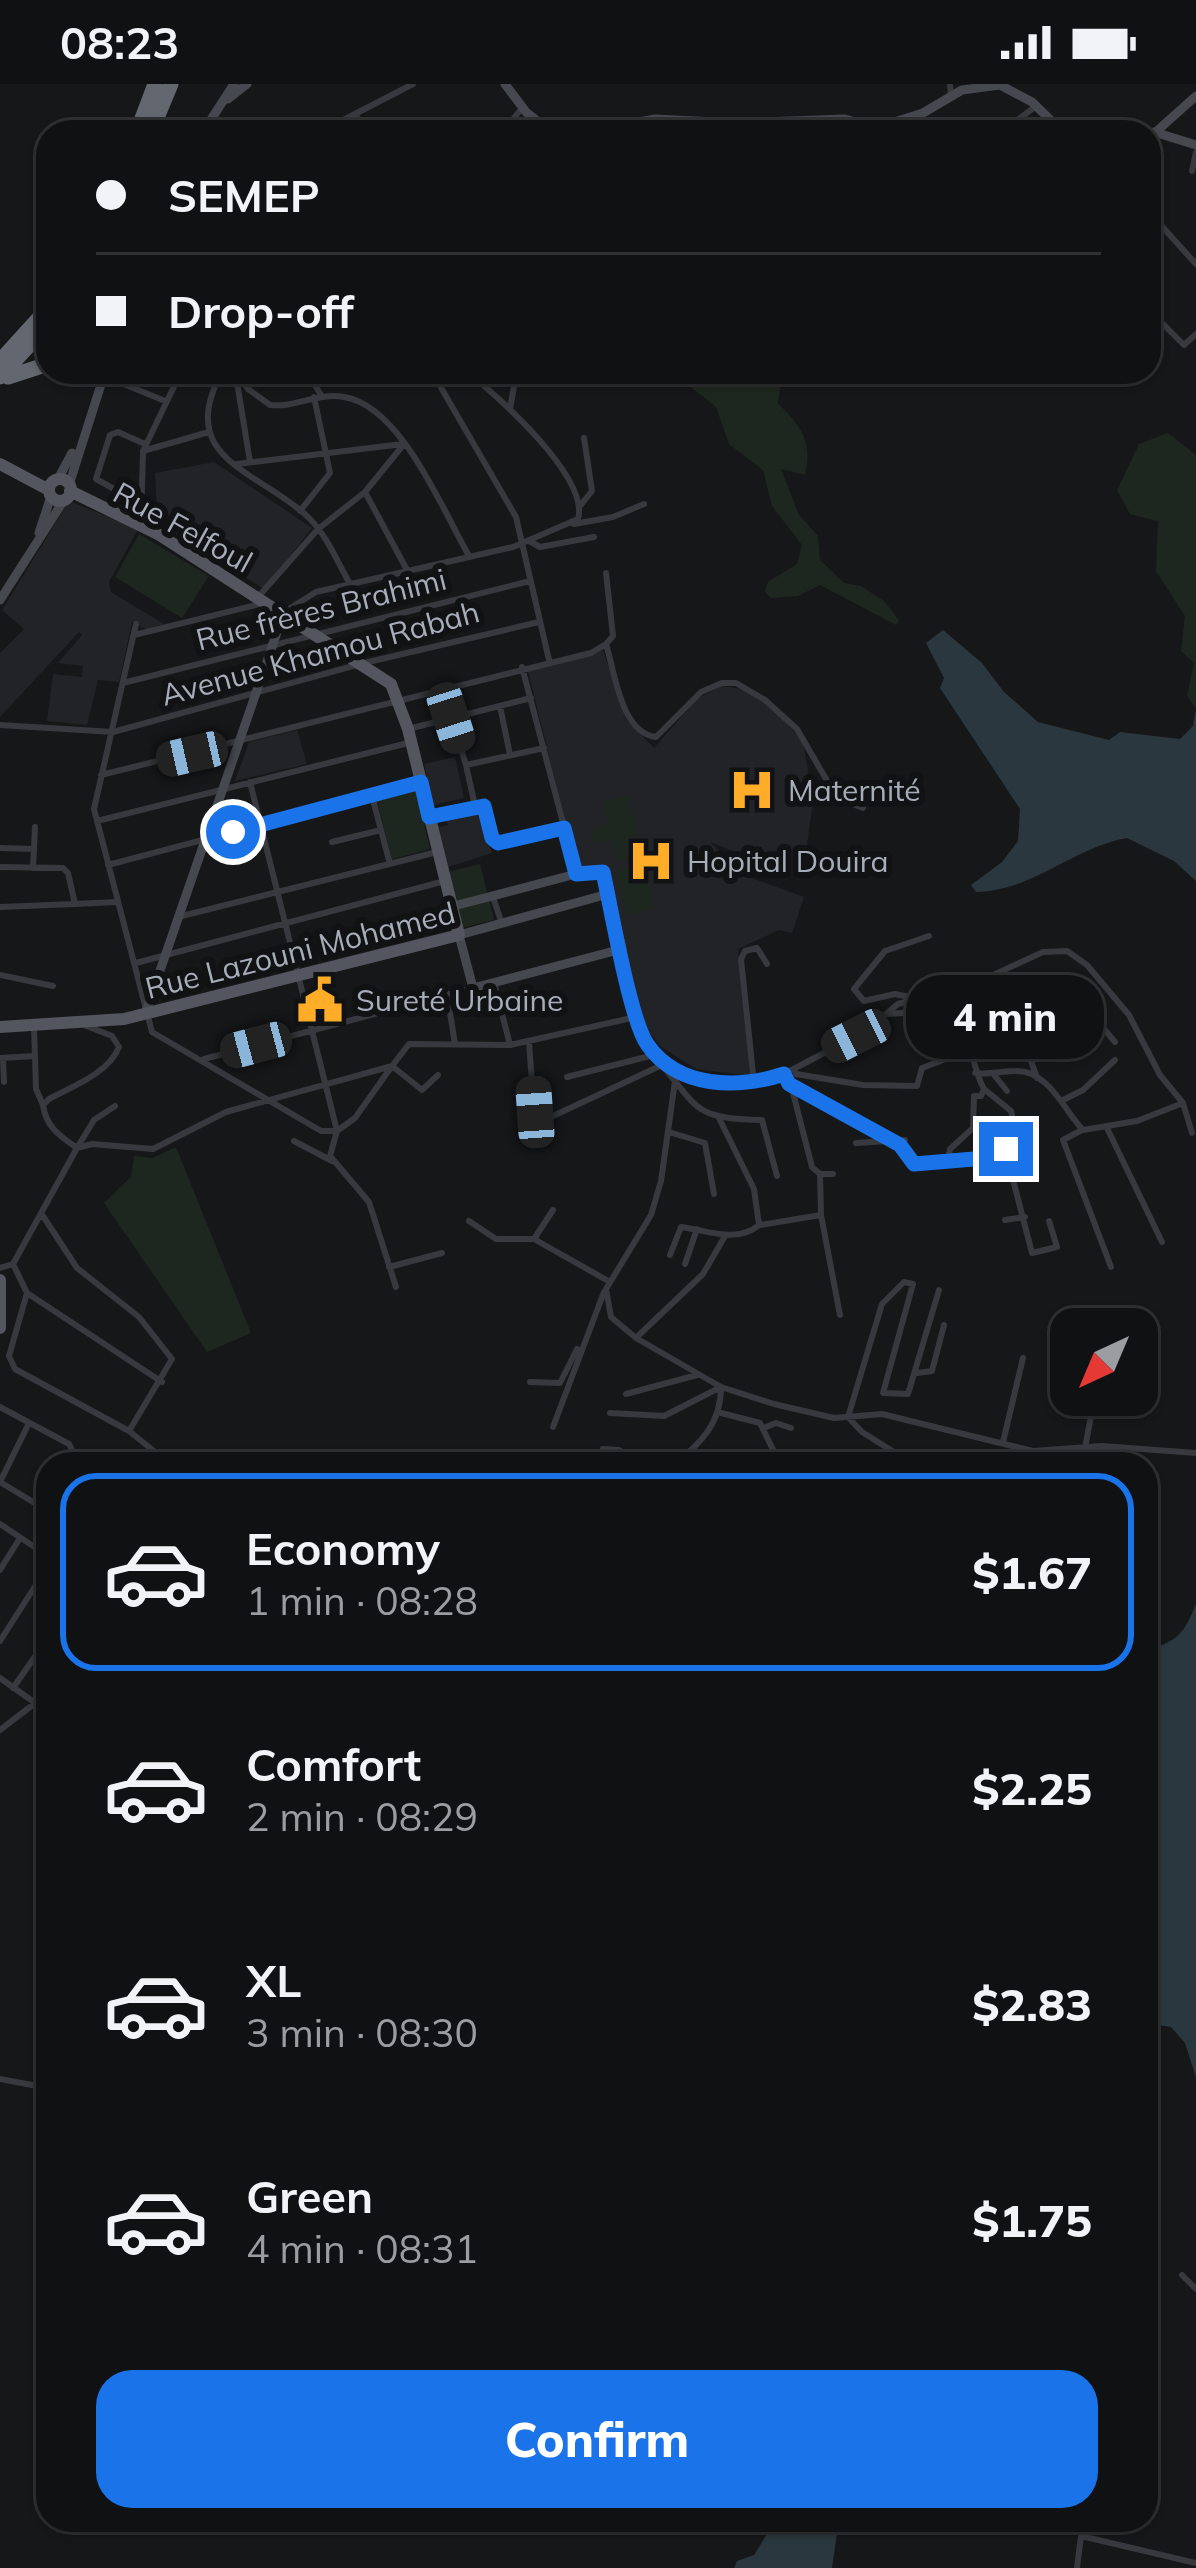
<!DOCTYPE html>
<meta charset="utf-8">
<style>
:root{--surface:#101113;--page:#191a1c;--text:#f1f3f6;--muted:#9c9da0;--line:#303133;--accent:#1a73e8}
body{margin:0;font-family:Mulish,sans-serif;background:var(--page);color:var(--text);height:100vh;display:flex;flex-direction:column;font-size:45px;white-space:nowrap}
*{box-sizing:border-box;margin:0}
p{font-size:39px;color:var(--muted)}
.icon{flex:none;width:66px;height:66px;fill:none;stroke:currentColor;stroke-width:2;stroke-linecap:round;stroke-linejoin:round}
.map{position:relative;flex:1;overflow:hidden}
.drawer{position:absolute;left:36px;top:1368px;width:1122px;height:1080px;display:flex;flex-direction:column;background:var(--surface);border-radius:36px;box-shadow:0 3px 9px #0004,0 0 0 3px var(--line)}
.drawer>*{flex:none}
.banner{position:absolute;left:36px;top:36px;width:1125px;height:264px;border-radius:36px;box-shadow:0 3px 9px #0004,0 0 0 3px var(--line);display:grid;align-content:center;height:264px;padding:0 60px;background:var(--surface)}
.needle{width:78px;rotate:224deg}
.buttons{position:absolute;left:1050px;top:1224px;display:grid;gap:24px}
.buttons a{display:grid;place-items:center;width:108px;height:108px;border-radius:24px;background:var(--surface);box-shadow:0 3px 9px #0004,0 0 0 3px var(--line);font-size:60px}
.end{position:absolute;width:54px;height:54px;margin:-27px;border:15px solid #1a73e8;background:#fff;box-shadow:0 0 0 6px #fff}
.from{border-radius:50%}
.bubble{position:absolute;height:84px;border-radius:36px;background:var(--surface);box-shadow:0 3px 9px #0004,0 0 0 3px var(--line);font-size:39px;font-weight:800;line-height:84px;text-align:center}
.car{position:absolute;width:36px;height:72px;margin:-36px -18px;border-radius:15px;box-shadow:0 0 9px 3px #0007;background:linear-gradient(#222 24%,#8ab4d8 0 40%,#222 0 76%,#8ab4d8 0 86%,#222 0)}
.banner b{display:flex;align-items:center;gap:42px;height:114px;font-size:45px}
.banner b+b{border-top:3px solid var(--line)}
.banner i{width:30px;height:30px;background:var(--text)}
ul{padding:21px 0 0;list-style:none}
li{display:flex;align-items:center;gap:36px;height:198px;margin:0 24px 18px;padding:0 36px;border:6px solid transparent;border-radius:36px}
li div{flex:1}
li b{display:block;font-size:45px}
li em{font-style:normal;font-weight:800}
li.current{border-color:var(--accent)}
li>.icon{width:108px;height:108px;stroke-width:1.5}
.cta{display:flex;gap:24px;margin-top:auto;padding:24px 60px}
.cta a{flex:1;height:138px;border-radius:36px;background:var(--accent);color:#fff;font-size:48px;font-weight:800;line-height:138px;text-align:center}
.status{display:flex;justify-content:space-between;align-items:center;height:84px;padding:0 60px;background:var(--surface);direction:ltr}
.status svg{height:33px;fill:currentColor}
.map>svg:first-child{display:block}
.built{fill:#222326}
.green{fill:#1e271f}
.water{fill:#2b373e}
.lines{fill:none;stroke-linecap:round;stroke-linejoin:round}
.street{stroke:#37393e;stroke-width:6}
.secondary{stroke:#45484f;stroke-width:9}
.primary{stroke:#53565e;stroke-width:12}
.highway{stroke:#636770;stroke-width:15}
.route{stroke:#1a73e8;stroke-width:15}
.labels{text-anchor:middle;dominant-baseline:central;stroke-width:12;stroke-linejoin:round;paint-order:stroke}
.street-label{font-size:30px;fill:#a7aeba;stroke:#111214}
.poi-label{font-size:30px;fill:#a7aeba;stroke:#111214;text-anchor:start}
</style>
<div class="status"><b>08:23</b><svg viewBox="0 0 49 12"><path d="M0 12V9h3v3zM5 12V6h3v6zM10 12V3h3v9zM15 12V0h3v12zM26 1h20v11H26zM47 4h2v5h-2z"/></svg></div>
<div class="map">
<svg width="1196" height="2484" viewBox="0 0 1196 2484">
<rect width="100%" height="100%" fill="#161719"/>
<path class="built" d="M214,378L312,444L264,505L158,439L155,389Z
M69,417L138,445L109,498L111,508L164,540L146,545L132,538L119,598L98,596L87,641L47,637L53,590L82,593L83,582L58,579L82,551L79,548L0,633V569L24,545L2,526Z
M603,566L626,635L654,664L697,615L722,602L744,605L765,618L803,656L813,719L802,794L710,758L731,779L732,787L804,813L792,849L779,846L738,865L751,992L696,985L660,962L643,940L604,780L577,785L528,587Z
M297,646L307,680L235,697L249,658Z
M455,673L464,714L434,721L424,680Z
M480,725L492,769L448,783L439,743L448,741L446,735Z"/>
<path class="green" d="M672,288H782L778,320C801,341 813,358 805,391L781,385L799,431L818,452L820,476L844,499L861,502L884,517L899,536L896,541L820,501L798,512L771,514L765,508L768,498L797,480L802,461L772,422L763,386L729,360L716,323Z
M1168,349L1196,371V624L1187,612L1194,579L1181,567L1185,532L1156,487L1158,437L1130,430L1117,406L1139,360Z
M139,450L209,492L182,534L115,493Z
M415,703L430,765L392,775L376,713Z
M628,712L638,751L629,753L634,773L617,777L612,756L594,760L591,745L609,741L603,718Z
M644,779L655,824L627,831L616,786Z
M480,780L494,836L461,844L448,788Z
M176,1063L251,1249L207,1268L104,1119L131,1093L134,1072L153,1074Z"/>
<path class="water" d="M943,546L982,579L1004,608L1038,638L1109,656L1120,648L1180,655L1193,642L1196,625V797L1174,777L1127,754C1072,764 1033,807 976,808L971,801L1002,778L1018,757L1020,725L940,604L944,594L926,559Z
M1196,1520V1993L1185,1959L1171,1943L1146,1939V1566C1177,1558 1184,1550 1196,1520Z
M769,2436H839L832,2484H734L737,2477L754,2471L772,2442Z"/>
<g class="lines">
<path class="street" d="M950,0L951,13
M356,31L366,48
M672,38L689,48
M320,48L413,0
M503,48L522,24
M1002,48L1036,22
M1192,87L1196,68
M1149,128L1196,180
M1149,226L1184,261L1196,250
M222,288C173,377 262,387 310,435C327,452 338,479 350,500
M237,288L248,305L270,321C296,324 318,308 344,313C401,322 442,425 469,472
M307,288L321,311
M432,288L516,433L549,576
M104,292L165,317
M236,292L250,378
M510,325L516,291
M404,360L365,408L407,486
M143,367L209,348
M237,380L403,360
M125,411L96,395L110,351L118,348L145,360
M580,422L592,407L584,354
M300,427L330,389L314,313
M141,439L143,367L181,288
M574,440L613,433L644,420
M529,457L540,463L594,453
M606,489L613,552L606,560C615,589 621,649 656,653L701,608L722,599H736L765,616L797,645L837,714L863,724
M259,512L318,445L365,408
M284,528L316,508L513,463L578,435C590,394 498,312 467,288
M136,540L94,725L152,948L321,1047H337
M134,551L264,519
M522,583L576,788
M123,599L530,497
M442,605L466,681
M500,622L510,671
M0,641L113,648L364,579L539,538
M408,645L531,614
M101,691L591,569L606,560
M250,698L337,1047L330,1072L369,1118L396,1203
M372,712L390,780
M475,722L486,724L492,753L498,759L563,744
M432,732L475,722L466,681L544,664
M97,737L408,659
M332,758L381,746
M0,764L34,765L33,784
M34,765L35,743
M108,781L421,698
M0,783L63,784L68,789L75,820L117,818
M493,813L502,840
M0,823L74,820
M178,833L437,768
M622,865L639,943L650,965L692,993L740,1000L784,990L864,948L898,920L978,898L1043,868L1067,867L1087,881L1129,931L1160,991L1183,1019L1192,1049
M136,879L445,797
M0,891L53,902
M991,894H1061L1115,958
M494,898L510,961
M447,910L455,960
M919,915L895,910L864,917L854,905L885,867L929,852
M887,930L933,927L960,934C973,958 971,982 984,1005L981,1012H974L973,1044L950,1065L948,1076L985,1074L1005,1065L1032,1169L1057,1163L1049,1137
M84,941L112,952L119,963C109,989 73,1002 49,1015L43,1021C46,1043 60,1052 77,1064L94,1036L115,1022
M34,943L36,1005L43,1021
M967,947L1041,928
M973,957L1012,952L1024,957L1037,994
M529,958L535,1040
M0,974L35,972
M3,974L4,998
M204,975L473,904
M659,977C700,1027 694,1034 762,1036L777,1092
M975,989C991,991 1001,987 1016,987C1048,986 1064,1026 1083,1046L1137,1037L1183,1019
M796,990L863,1001L917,1002L922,984L943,976
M995,992L1007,1007
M567,993L654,971
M675,997L661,1097L651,1131L606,1205L611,1233L636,1254L721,1303L774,1320L834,1334L882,1330L1033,1367L1102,1362L1196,1369
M754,999L741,875L745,867L757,864L767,880
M796,1000L900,1061L914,1080L948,1076
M791,1001L812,1083L820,1090H833
M984,1005L1011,1027L1015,1044
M1061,1017L1083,1006L1115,976
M553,1032L662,981
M1107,1044L1162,1158
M1082,1046L1063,1056L1111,1183
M337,1047L355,1034L392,982L422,1006L438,991
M669,1048L705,1059L714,1110
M294,1057L332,1077
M856,1059L905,1056
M1010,1067L1024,1054V1041
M820,1090L821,1131L840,1231
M41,1129L77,1184L139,1233L172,1275L129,1347
M1005,1136L1025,1133
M469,1137L496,1155H534L610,1198
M760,1141L821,1131
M534,1155L553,1126
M670,1171L681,1143C706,1146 737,1160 759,1141L754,1105L719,1034
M13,1180L27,1209L162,1298
M685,1180L697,1145
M389,1183L442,1169
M0,1184L13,1180L77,1064L92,1060L153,1065L226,1028L392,982L409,960L510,961L636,933
M27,1209L9,1272L15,1285L129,1347L170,1380
M638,1252L703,1190L725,1152
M917,1289L932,1287L944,1241
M530,1298L560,1299L577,1265
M626,1310L697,1291
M0,1323L69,1360L73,1368L69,1380
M610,1329L664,1332L721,1303C721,1338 702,1360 673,1380
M721,1329L760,1339L780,1380
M29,1339L0,1398L48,1427
M553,1343L604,1208
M766,1343L776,1339L791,1344
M1003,1358L1023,1274
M1085,1364L1091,1332
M603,1365L619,1366L639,1380
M1050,1367L1052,1380
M913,1380L862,1348L848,1333L882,1220L904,1198L913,1200L883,1309L908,1310L939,1206
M1107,1380L1111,1363
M0,1440L48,1472
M0,1486L20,1454
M0,1557L48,1482
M0,1594L48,1628
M13,1604L48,1554
M0,1646L39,1616L48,1600
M0,1995L48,2004
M1182,2191L1196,2205
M1077,2484L1081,2452L1196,2479"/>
<path class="secondary" d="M505,0L526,28L551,48
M228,15L247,0
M203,48L234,0
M585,48L655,35L735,39L845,35L875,44L923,29L962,6L1000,1L1032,18L1063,48
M1154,48L1196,61
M1149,54L1196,12
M58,395L72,369
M69,401L105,288
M39,449L51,412
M0,516L64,416
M450,823L576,790L603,788L622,865L473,904L459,851L608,810
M145,930L284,528"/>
<path class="primary" d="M0,380L49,406
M49 406a11 11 0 1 1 22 0a11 11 0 1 1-22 0Z
M0,943L124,935L459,851L408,645L391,600L158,450L70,407
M0,1196V1244"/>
<path class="highway" d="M137,48L155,0
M151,48L171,0
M0,277L48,224
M0,293L48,241
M8,293L48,280"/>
</g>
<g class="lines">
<path class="route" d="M233,748L421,698L429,733L484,722L492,754L498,759L564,744L576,790L603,788C611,824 630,935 647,960C678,1005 738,1005 784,990L789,1000L900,1061L914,1080L986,1074L1006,1065"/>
</g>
<defs>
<g id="hospital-bare" transform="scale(3.6)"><path d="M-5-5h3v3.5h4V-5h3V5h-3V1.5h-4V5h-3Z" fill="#ffad28" stroke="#111214" stroke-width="2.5" paint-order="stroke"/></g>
<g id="civic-bare" transform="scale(3.6)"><path d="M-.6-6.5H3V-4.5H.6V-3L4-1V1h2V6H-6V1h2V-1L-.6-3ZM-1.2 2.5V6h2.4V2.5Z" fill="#ffad28" stroke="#111214" stroke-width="2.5" paint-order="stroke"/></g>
</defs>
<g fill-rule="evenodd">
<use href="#hospital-bare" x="752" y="706"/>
<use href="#hospital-bare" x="651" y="777"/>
<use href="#civic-bare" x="320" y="916"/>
</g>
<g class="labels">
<g class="street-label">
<text transform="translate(183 443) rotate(29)">Rue Felfoul</text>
<text transform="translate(321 525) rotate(-14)">Rue frères Brahimi</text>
<text transform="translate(320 569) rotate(-15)">Avenue Khamou Rabah</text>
<text transform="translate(300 866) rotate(-14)">Rue Lazouni Mohamed</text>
</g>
<g class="poi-label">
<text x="788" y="706">Maternité</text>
<text x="687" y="777">Hopital Douira</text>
<text x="356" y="916">Sureté Urbaine</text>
</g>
</g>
</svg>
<div class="buttons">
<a><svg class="needle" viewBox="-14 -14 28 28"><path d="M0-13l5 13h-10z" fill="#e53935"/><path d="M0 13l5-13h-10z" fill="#9c9da0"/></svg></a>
</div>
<i class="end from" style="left:233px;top:748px"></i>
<i class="end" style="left:1006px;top:1065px"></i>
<div class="bubble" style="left:906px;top:891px;width:198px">4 min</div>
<i class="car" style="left:451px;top:634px;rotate:162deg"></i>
<i class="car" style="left:192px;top:670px;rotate:257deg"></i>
<i class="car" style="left:856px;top:952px;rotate:243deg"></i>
<i class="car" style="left:256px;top:961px;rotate:255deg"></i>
<i class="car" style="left:535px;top:1028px;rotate:356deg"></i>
<div class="banner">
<b><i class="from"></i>SEMEP</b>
<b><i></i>Drop-off</b>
</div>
<section class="drawer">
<ul>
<li class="current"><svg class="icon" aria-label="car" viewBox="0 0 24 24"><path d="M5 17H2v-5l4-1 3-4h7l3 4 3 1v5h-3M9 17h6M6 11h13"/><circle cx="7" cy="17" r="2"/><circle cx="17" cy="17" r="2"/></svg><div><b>Economy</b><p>1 min · 08:28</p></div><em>$1.67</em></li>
<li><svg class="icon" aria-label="car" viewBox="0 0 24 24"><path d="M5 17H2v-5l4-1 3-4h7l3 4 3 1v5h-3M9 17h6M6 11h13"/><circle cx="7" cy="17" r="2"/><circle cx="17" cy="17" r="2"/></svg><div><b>Comfort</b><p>2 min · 08:29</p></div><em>$2.25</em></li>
<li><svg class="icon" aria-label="car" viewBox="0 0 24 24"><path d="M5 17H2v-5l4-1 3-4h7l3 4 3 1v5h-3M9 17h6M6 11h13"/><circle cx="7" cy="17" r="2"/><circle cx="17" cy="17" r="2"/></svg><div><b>XL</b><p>3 min · 08:30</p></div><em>$2.83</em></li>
<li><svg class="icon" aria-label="car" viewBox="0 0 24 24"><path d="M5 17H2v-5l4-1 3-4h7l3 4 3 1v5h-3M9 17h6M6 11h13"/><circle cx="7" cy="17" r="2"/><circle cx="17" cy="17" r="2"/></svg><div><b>Green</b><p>4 min · 08:31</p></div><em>$1.75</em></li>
</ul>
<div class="cta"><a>Confirm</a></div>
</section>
</div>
